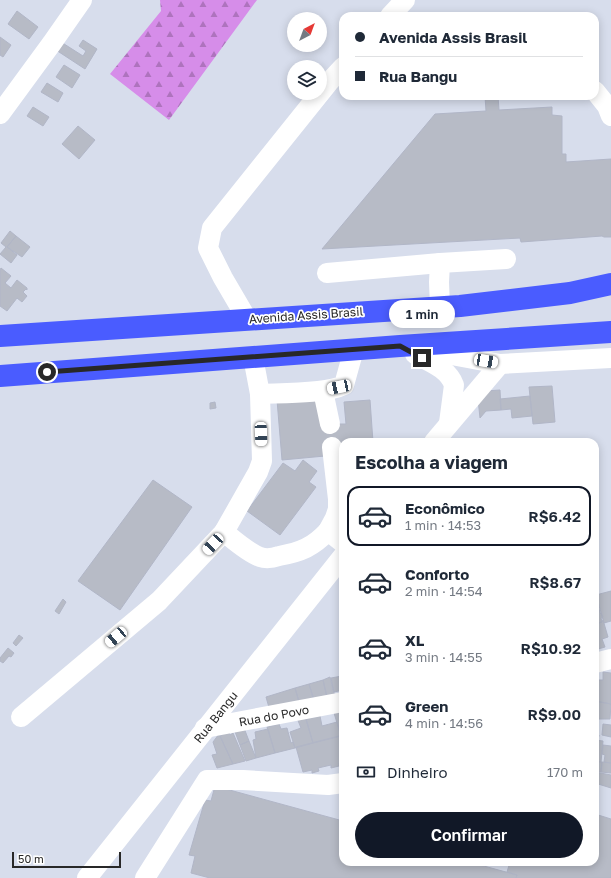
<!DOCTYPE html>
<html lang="pt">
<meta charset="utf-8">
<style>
:root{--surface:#fff;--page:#f6f6f7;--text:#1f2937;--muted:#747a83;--line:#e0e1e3;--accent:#111827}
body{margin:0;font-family:"Golos Text",sans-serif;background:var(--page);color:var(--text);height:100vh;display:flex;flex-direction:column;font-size:15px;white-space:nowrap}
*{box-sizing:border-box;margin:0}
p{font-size:13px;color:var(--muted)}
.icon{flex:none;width:22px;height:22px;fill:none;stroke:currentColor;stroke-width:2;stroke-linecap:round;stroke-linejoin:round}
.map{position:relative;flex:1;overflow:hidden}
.details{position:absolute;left:339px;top:438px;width:260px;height:428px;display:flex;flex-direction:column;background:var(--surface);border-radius:12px;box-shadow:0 2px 10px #0003}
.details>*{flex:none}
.top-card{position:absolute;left:339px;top:12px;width:260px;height:88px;border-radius:12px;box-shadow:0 2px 10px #0003;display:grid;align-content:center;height:88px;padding:0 16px;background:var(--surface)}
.needle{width:26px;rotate:41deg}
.fabs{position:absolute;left:287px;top:12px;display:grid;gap:8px}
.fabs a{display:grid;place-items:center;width:40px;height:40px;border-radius:50%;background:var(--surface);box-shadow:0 2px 10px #0003;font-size:20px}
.scale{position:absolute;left:12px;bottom:10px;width:109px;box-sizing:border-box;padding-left:4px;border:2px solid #282828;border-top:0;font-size:11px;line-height:14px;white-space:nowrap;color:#282828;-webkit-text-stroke:3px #fff;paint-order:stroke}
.end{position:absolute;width:18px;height:18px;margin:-9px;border:5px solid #282828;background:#fff;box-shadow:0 0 0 2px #fff}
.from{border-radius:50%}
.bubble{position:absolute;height:28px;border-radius:14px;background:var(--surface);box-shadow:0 2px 10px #0003;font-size:13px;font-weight:600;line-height:28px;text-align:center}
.car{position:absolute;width:12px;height:24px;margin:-12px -6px;border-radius:5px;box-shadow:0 0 3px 1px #0007;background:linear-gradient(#fff 24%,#345 0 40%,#fff 0 76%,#345 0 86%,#fff 0)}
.top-card b{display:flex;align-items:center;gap:14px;height:38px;font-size:15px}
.top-card b+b{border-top:1px solid var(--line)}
.top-card i{width:10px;height:10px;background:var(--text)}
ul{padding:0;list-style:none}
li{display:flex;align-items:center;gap:12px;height:60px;margin:0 8px 6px;padding:0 8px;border:2px solid transparent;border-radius:12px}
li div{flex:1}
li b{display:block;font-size:15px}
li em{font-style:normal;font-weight:600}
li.selected{border-color:var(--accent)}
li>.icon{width:36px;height:36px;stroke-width:1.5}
h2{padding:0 16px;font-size:18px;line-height:48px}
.pay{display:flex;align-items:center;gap:10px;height:44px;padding:0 16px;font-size:15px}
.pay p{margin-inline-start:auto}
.cta{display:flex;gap:8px;margin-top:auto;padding:8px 16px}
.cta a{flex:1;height:46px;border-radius:24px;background:var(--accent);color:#fff;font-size:16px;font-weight:600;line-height:46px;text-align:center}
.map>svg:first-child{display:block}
.forest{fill:url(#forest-firs)}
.building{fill:#b7bbc6;stroke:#b1b6c7}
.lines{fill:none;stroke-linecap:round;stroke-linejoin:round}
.minor{stroke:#fff;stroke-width:20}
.major{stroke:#4a5cff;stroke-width:22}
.route{stroke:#282828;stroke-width:5}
.labels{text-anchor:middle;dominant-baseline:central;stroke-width:3.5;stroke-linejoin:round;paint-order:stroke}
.street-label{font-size:12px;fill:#282828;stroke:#fff}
</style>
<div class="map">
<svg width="611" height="878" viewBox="0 0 611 878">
<defs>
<pattern id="forest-firs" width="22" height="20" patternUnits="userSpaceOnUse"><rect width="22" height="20" fill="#d68de9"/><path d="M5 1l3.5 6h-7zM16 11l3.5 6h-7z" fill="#ae73bd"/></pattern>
</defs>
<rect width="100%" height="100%" fill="#d7ddec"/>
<path class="forest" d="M160,0H257L169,120L110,74L161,11Z"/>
<path class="building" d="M17,11L38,27L29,39L8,24Z
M0,37L11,45L3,57L0,55Z
M83,40L97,49L85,69L56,50L61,42L83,56L86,51L79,46Z
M64,65L80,75L72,88L56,77Z
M47,83L63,93L58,102L41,92Z
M485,96H498L499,110L552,107V115L562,116V154H566V162L611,159V237H604L602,236L521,242L520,238L322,249L435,114L486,111Z
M33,107L49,117L43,126L27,116Z
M78,126L95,140L79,159L62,144Z
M10,231L16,236L7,247L17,255L11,263L0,254L6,247L1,243Z
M16,236L30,247L22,257L7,247Z
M1,268L11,276L5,283L11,288L17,280L27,288V290L26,289L23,292L27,296L22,302L17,298L7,311L0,306V270Z
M552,386L555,422L533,424L529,387Z
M500,390L501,410L486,411L480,418L478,399L485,391Z
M530,396L532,416L512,418L511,409L501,410L500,399Z
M322,397L330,424H346L344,402L370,400L373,442H343V446L332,447L325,456L282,460L277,400Z
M215,402L216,408L210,409V403Z
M303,460L317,471L309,482L316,487L280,535L247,511L283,463L295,471Z
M153,480L192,507L120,610L78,581Z
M611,591V621L604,623L596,595Z
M596,595L600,613H601L603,617L601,618L602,622L595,624V596Z
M63,599L66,602L59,614L55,611Z
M603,620L608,637L602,639L605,647L598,649L595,641V624L602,622Z
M19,635L23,638L16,646L13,643Z
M8,648L14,653L11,657L9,656L3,663L0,661V658Z
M603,672L611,673V704L595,701V680H603Z
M343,673V690L334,692L331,678L342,676V674Z
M330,677L335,697L327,698L323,680Z
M323,680L327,696L314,699L309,684Z
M309,684L313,698L299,702L295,688Z
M295,688L300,705L270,711L266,697Z
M595,701L611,704L610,719H595Z
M343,712V735L341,736L334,713Z
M305,716L313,743L295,748L290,732L301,728L297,718Z
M320,716L322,726L337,722L341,736L313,743L306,719Z
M279,724L281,729L287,728L291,743L293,742L295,748L275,753L267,727Z
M603,724L611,725V737L602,735Z
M244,728L249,741L240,745L234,729Z
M268,729L275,753L256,758L253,740L256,739L255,732Z
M228,731L230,735L233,733L245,761L233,764L220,736Z
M219,734L233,764L217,768L212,755L217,754L213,742Z
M595,734L599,735L598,740H595Z
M343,735V762L339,763V766L331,768V765L318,768L319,771L312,773V770L303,772L296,747Z
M595,740L603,741L601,762L595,761Z
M249,741L256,758L246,761L240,745Z
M603,745L611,746V763L604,762L605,755L602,754Z
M595,761L602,762L601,772L595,771Z
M602,762L611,763V773L601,772Z
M595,772L611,775V788L595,783Z
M215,786L343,821V862H469L517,875L516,878H210L191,873L195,856L189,855L205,800L211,801Z
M595,814L611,819V878H516L517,875L507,872L510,862H595Z"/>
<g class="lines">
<g class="minor">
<path d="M390,16L405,0"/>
<path d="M595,91L607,106L611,116"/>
<path d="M0,114L52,43L82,0"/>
<path d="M327,273L440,263"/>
<path d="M440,307L439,282L440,263L506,259"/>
<path d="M247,319L223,278L208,248L212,228L329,82L343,67"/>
<path d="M419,349L500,364L611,358"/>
<path d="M415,354C429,362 448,368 454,385L449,423"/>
<path d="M253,357L260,394C281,393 326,394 344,385L354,349"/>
<path d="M323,391L330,424"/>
<path d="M260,394L262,461L258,472L224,532C235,541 247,552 260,557C266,559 273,558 279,556C301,552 313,547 328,531"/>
<path d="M434,442L500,364"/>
<path d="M332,447L338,499V509L335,518L328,531L343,543"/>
<path d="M595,663L611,659"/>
<path d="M21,717L159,601L224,532"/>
<path id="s1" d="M205,728L343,702"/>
<path id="s2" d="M87,878L343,556"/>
<path d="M145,878L207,780H243L328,785L343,783"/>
</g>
<path class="major" d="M0,336L460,306L570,293L611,284
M0,376L400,346L611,332"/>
</g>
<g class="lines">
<path class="route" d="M47,372L400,346L422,358"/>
</g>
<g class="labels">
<g class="street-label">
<text transform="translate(306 315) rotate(-4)">Avenida Assis Brasil</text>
<text stroke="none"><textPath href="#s1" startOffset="70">Rua do Povo</textPath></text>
<text stroke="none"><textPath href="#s2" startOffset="206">Rua Bangu</textPath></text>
</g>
</g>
</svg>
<div class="fabs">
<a><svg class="needle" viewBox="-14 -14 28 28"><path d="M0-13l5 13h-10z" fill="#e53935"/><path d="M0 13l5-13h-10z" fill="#747a83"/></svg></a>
<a><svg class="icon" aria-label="layers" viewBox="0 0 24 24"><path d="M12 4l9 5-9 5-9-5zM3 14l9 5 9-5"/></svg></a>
</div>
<div class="scale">50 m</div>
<i class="end from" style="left:47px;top:372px"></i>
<i class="end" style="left:422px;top:358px"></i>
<div class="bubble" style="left:389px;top:300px;width:66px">1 min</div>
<i class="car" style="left:486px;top:361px;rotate:100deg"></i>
<i class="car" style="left:339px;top:387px;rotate:258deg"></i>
<i class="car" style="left:261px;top:434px;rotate:178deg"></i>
<i class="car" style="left:213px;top:544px;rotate:223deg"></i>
<i class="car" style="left:116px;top:637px;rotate:230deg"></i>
<div class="top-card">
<b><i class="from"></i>Avenida Assis Brasil</b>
<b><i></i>Rua Bangu</b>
</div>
<section class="details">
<h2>Escolha a viagem</h2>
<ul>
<li class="selected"><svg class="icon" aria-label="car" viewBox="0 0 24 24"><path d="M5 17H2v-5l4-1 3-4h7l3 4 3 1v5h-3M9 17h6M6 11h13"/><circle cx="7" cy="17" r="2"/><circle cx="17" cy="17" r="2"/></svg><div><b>Econômico</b><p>1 min · 14:53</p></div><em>R$6.42</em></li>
<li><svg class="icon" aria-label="car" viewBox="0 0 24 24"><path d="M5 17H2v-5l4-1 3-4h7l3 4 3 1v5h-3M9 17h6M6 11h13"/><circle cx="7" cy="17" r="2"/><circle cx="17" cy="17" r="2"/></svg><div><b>Conforto</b><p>2 min · 14:54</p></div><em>R$8.67</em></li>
<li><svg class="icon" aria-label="car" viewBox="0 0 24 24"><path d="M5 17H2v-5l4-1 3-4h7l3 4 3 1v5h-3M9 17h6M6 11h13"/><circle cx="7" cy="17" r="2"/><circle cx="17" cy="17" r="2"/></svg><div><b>XL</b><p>3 min · 14:55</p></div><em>R$10.92</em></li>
<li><svg class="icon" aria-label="car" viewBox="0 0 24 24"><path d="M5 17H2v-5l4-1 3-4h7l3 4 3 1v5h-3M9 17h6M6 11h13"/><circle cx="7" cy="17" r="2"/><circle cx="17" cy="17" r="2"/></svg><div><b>Green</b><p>4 min · 14:56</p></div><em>R$9.00</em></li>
</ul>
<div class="pay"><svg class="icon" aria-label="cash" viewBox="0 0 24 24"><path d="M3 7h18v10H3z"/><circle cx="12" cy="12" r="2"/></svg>Dinheiro<p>170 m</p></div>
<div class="cta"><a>Confirmar</a></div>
</section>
</div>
